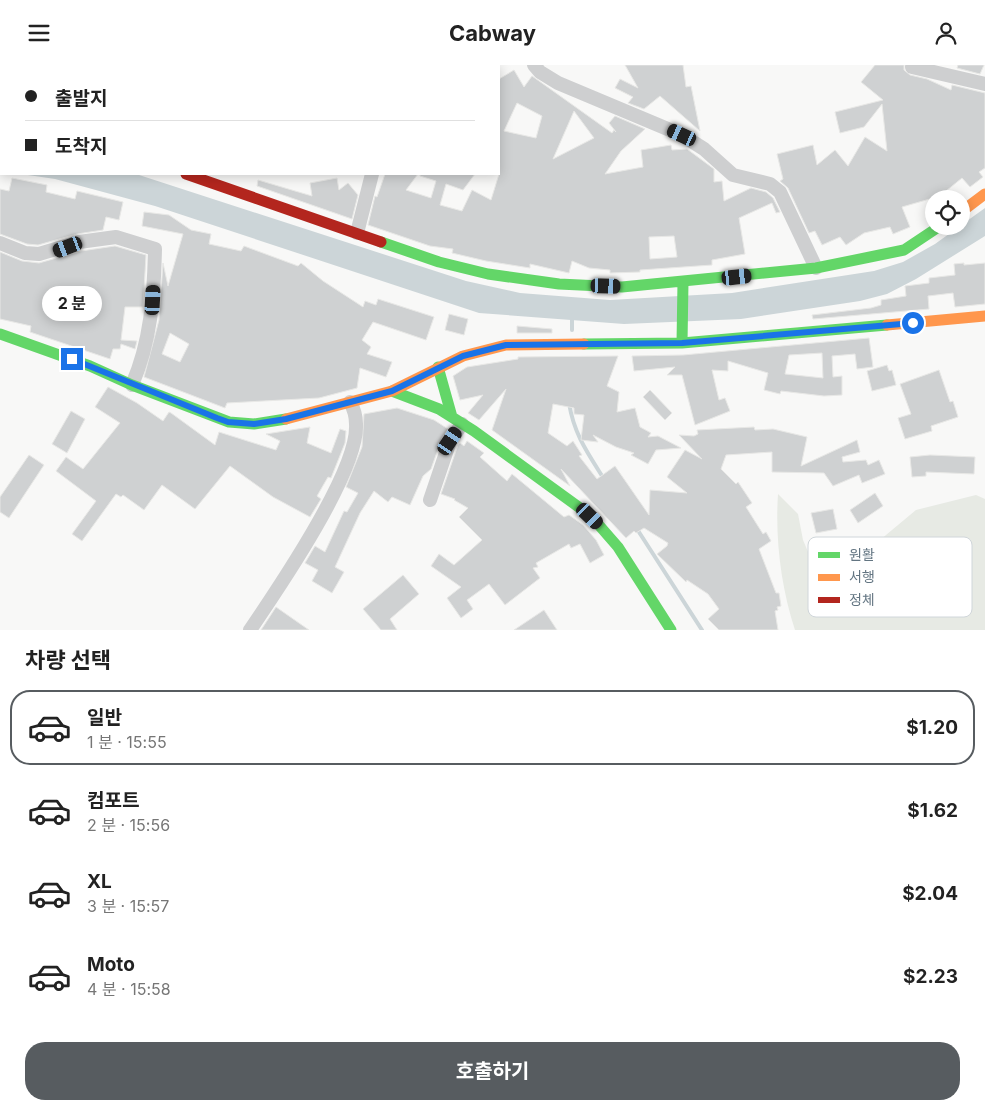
<!DOCTYPE html>
<html lang="ko">
<meta charset="utf-8">
<style>
:root{--surface:#fff;--page:#f6f6f6;--text:#222;--muted:#767676;--line:#e0e0e0;--accent:#575c60}
body{margin:0;font-family:Inter,"Noto Sans KR",sans-serif;background:var(--page);color:var(--text);height:100vh;display:flex;flex-direction:column;font-size:19px;white-space:nowrap}
*{box-sizing:border-box;margin:0}
p{font-size:16px;color:var(--muted)}
.icon{flex:none;width:28px;height:28px;fill:none;stroke:currentColor;stroke-width:2;stroke-linecap:round;stroke-linejoin:round}
.map{position:relative;height:565px;overflow:hidden}
.side{display:flex;flex-direction:column;background:var(--surface);flex:1}
.side>*{flex:none}
.banner{position:absolute;left:0px;top:0px;width:500px;height:110px;box-shadow:0 2px 12px #0003;display:grid;align-content:center;height:110px;padding:0 25px;background:var(--surface)}
.fabs{position:absolute;left:925px;top:125px;display:grid;gap:10px}
.fabs a{display:grid;place-items:center;width:45px;height:45px;border-radius:50%;background:var(--surface);box-shadow:0 2px 12px #0003;font-size:25px}
.end{position:absolute;width:22px;height:22px;margin:-11px;border:6px solid #1a73e8;background:#fff;box-shadow:0 0 0 2px #fff}
.from{border-radius:50%}
.bubble{position:absolute;height:35px;border-radius:18px;background:var(--surface);box-shadow:0 2px 12px #0003;font-size:16px;font-weight:700;line-height:35px;text-align:center}
.car{position:absolute;width:15px;height:30px;margin:-15px -8px;border-radius:6px;box-shadow:0 0 4px 1px #0007;background:linear-gradient(#222 24%,#8ab4d8 0 40%,#222 0 76%,#8ab4d8 0 86%,#222 0)}
.banner b{display:flex;align-items:center;gap:18px;height:48px;font-size:19px}
.banner b+b{border-top:1px solid var(--line)}
.banner i{width:12px;height:12px;background:var(--text)}
ul{padding:0;list-style:none}
li{display:flex;align-items:center;gap:15px;height:75px;margin:0 10px 8px;padding:0 15px;border:2px solid transparent;border-radius:20px}
li div{flex:1}
li b{display:block;font-size:19px}
li em{font-style:normal;font-weight:700}
li.active{border-color:var(--accent)}
li>.icon{width:45px;height:45px;stroke-width:1.5}
h2{padding:0 25px;font-size:22px;line-height:60px}
.cta{display:flex;gap:10px;margin-top:auto;padding:10px 25px}
.cta a{flex:1;height:58px;border-radius:20px;background:var(--accent);color:#fff;font-size:20px;font-weight:700;line-height:58px;text-align:center}
header{display:flex;justify-content:space-between;align-items:center;height:65px;padding:0 25px;background:var(--surface);font-size:22px;font-weight:700}
.map>svg:first-child{display:block}
.green{fill:#e7eae4}
.water{fill:#ccd5d8}
.lines{fill:none;stroke-linecap:round;stroke-linejoin:round}
.stream{stroke:#ccd5d8;stroke-width:4}
.building{fill:#cfd1d2;stroke:#e8e8e6;fill-rule:evenodd}
.street{stroke:#cecfd0;stroke-width:14}
.fast{stroke:#63d668;stroke-width:11}
.slow{stroke:#ff974d;stroke-width:11}
.jam{stroke:#b3261e;stroke-width:11}
.route{stroke:#1a73e8;stroke-width:6}
.key{fill:#fff;stroke:#d0d6da;stroke-width:1}
.key-label{font-size:14px;fill:#637582}
</style>
<header><svg class="icon" aria-label="menu" viewBox="0 0 24 24"><path d="M4 6h16M4 12h16M4 18h16"/></svg>Cabway<svg class="icon" aria-label="person" viewBox="0 0 24 24"><circle cx="12" cy="8" r="4"/><path d="M4 21q1-7 8-7t8 7"/></svg></header>
<div class="map">
<svg width="985" height="565" viewBox="0 0 985 565">
<rect width="100%" height="100%" fill="#f8f8f7"/>
<path class="green" d="M778,429L798,449L803,475L814,501L837,517L864,525L869,495L880,475L916,445L976,430L985,434V565H795C781,522 775,474 778,429Z"/>
<path class="water" d="M21,109H136L466,216L520,228L610,235L732,228L874,206L903,197L935,179L985,143V171L916,214L887,229L860,236L741,254L624,259L479,248L155,141L55,114Z"/>
<g class="lines">
<path class="stream" d="M572,265V250
M569,338C574,369 587,387 604,414
M637,464L702,565"/>
</g>
<path class="building" d="M625,0H683L686,22L691,21L700,66L660,31L644,44L628,38L633,32L615,23L620,14L638,23Z
M875,0H904V5L910,10L927,14L951,25L952,20L985,28V103L979,107L983,112L970,122L962,113L946,126L947,129L902,142L910,162L893,169L890,162L864,168L846,180L840,172L822,180L815,166L809,168L788,123L780,116L783,114L777,89L813,80L817,100L835,85L848,101L865,72L887,86L882,39L864,62L840,68L835,47L883,35L861,17Z
M958,0H984L980,9L957,3Z
M514,5L524,22L532,11L612,68L614,65L616,67L609,58L615,51L645,64L621,86L605,109L643,102L641,85L671,80L672,85L687,84L714,104V117L722,116L724,136L751,123L766,127L773,133L780,147L776,148L772,138L739,153L745,189L712,195V200L640,205V207L610,208V205L589,203L572,196L569,208L530,199V203L486,196L452,188L453,184L430,181L368,160L375,131L377,132L385,109H418L406,125L431,133L436,116L420,111V109H475L463,125L446,119L440,140L462,146L472,125L491,135L499,109V14ZM517,38L542,51L536,73L504,66ZM574,46L594,73L553,94ZM674,171L677,192L650,194L649,172Z
M12,113L47,120L46,127L75,134L77,126L123,137L119,155L106,152L103,165L77,169L38,180L27,179L0,169V124L9,126Z
M337,113L339,125L348,118L358,130L352,154L257,121L258,115L312,131L310,118Z
M144,147L169,150L191,165L211,169L209,179L241,186L244,181L298,201L301,198L323,216L363,242L365,236L376,240L378,234L434,252L426,275L373,257L362,275L371,282L367,289L392,297L386,312L360,303L357,323L319,333L227,338L225,343L144,312L159,255L163,198L168,221L183,169L142,161ZM170,268L189,279L180,297L162,289Z
M115,181L146,190L143,242H125L121,275L137,276L135,284L121,279L120,284H113L110,294L30,267L31,261L0,254V187L22,196L39,198L81,186Z
M964,198V200L985,198V239L955,242L953,228L928,231L929,244L813,254L812,250L871,243L881,240V235L906,231L905,221L929,218V213L955,210L954,199Z
M449,249L468,254L464,270L445,265Z
M517,261L552,264V268H517Z
M869,273L873,302L857,304L855,289L832,291L833,312L842,311V330L824,331L781,326L780,329L764,325L768,308L728,296V306L712,305L719,335L725,333L730,346L695,360L682,310H667L675,302L634,306L632,291L683,290ZM822,288L823,313L785,309L789,290Z
M618,291L607,321L619,327L617,347L635,343L640,362L651,368L648,372L658,371L681,383L656,385L648,399L631,390L634,388L616,382L593,370L598,377L581,375L584,350L574,349V343L553,339L548,368L567,381L573,376L582,390L579,391L597,414L615,401L649,450L650,425L687,428L667,412L685,385L702,394L679,370L694,371L698,369L697,365L754,362L755,365L773,364L807,372L801,401L857,375L860,387L842,392L843,397L866,395L868,400L879,395L885,409L862,418L859,410L833,421L824,408L772,407V387L726,390L721,404L736,419L738,417L752,438L746,442L763,469L766,467L771,476L759,484L776,528H779L781,541L777,542L778,545L775,546L778,565H719L708,554L719,544L708,529L687,515L686,517L657,489L667,481L668,478L644,463L636,468L634,466L626,473L561,404L570,421L492,365L506,324L479,355L468,348L483,330L460,335L453,311L467,302L518,294V292Z
M887,300L889,306L892,305L896,320L872,326L867,306Z
M939,305L950,337L953,336L958,352L931,361L932,366L905,374L898,353L911,349L900,319Z
M108,322L137,338L163,356L169,347L171,348L215,380L219,367L276,385L280,376L266,369L310,362L307,378L331,388L340,364L346,366L345,378L331,413L328,412L317,431L321,434L310,452L273,432L230,401L195,444L162,420L144,445L123,430L121,432L116,429L82,476L72,469L96,436L56,406L66,392L83,404L120,358L95,342Z
M650,325L672,348L665,355L643,332Z
M397,343L434,355L448,364L442,373L431,404L423,411L410,440L392,432L388,437L374,426L360,448L335,502L344,507L332,528L312,516L318,505L305,498L315,481L325,487L344,446L347,447L358,428L346,422L362,382L364,349Z
M71,346L85,354L67,388L52,379Z
M467,376L484,388L480,392L507,416L512,409L564,452L569,450L583,460L596,475L604,490L590,498L580,479L571,483L569,479L536,498L538,502L533,503L540,513L505,540L489,519L467,535L473,544L461,553L447,533L461,522L431,501L439,489L454,500L482,475L459,452L468,443L454,435L455,434L441,429L458,380L460,378L464,381Z
M29,390L44,400L9,453L0,447V432Z
M930,390L975,392L974,409L926,407V411L912,412L910,392Z
M875,428L883,441L858,458L850,445Z
M833,444L837,464L816,468L811,448Z
M403,510L419,529L390,554L397,565H381L363,544Z
M276,542L309,565H261Z
M544,545L557,565H514Z"/>
<g class="lines">
<path class="street" d="M341,0V1
M534,0L540,7L558,18L682,70L704,84L733,110L770,119L780,127L816,203
M912,2L985,19
M357,168L372,109
M0,178L25,188L39,189L79,177L116,172L155,184C154,231 151,276 132,320
M430,435L450,376L462,359
M250,565C278,524 359,406 356,359C356,351 354,344 350,337"/>
<path class="fast" d="M381,177L439,197L488,209L559,219L622,222L816,203L904,185L940,161
M0,269L90,301L132,320L229,357L254,359L286,354
M682,278L683,217
M584,279L682,278L887,260
M438,302L452,352
M392,326L439,344L474,366L591,451L618,482L671,565"/>
<path class="slow" d="M961,147L985,129
M887,260L985,251
M286,354L392,326L463,291L506,280L584,279"/>
<path class="jam" d="M0,46H1
M186,109L381,177"/>
</g>
<g class="lines">
<path class="route" d="M72,294L217,353L228,357L254,359L286,354L392,326L463,291L506,280L682,278L913,258"/>
</g>
<rect x="808" y="472" width="164" height="80" rx="8" class="key"/>
<rect x="818" y="487" width="22" height="6" fill="#63d668"/>
<rect x="818" y="509" width="22" height="7" fill="#ff974d"/>
<rect x="818" y="532" width="22" height="6" fill="#b3261e"/>
<g class="key-label">
<text x="849" y="495">원활</text>
<text x="849" y="517">서행</text>
<text x="849" y="540">정체</text>
</g>
</svg>
<div class="fabs">
<a><svg class="icon" aria-label="locate" viewBox="0 0 24 24"><circle cx="12" cy="12" r="6"/><path d="M12 2v4M12 18v4M2 12h4M18 12h4"/></svg></a>
</div>
<i class="end from" style="left:913px;top:258px"></i>
<i class="end" style="left:72px;top:294px"></i>
<div class="bubble" style="left:42px;top:221px;width:60px">2 분</div>
<i class="car" style="left:682px;top:70px;rotate:295deg"></i>
<i class="car" style="left:68px;top:182px;rotate:249deg"></i>
<i class="car" style="left:737px;top:212px;rotate:84deg"></i>
<i class="car" style="left:606px;top:221px;rotate:92deg"></i>
<i class="car" style="left:153px;top:235px;rotate:3deg"></i>
<i class="car" style="left:450px;top:376px;rotate:34deg"></i>
<i class="car" style="left:590px;top:451px;rotate:134deg"></i>
<div class="banner">
<b><i class="from"></i>출발지</b>
<b><i></i>도착지</b>
</div>
</div>
<section class="side">
<h2>차량 선택</h2>
<ul>
<li class="active"><svg class="icon" aria-label="car" viewBox="0 0 24 24"><path d="M5 17H2v-5l4-1 3-4h7l3 4 3 1v5h-3M9 17h6M6 11h13"/><circle cx="7" cy="17" r="2"/><circle cx="17" cy="17" r="2"/></svg><div><b>일반</b><p>1 분 · 15:55</p></div><em>$1.20</em></li>
<li><svg class="icon" aria-label="car" viewBox="0 0 24 24"><path d="M5 17H2v-5l4-1 3-4h7l3 4 3 1v5h-3M9 17h6M6 11h13"/><circle cx="7" cy="17" r="2"/><circle cx="17" cy="17" r="2"/></svg><div><b>컴포트</b><p>2 분 · 15:56</p></div><em>$1.62</em></li>
<li><svg class="icon" aria-label="car" viewBox="0 0 24 24"><path d="M5 17H2v-5l4-1 3-4h7l3 4 3 1v5h-3M9 17h6M6 11h13"/><circle cx="7" cy="17" r="2"/><circle cx="17" cy="17" r="2"/></svg><div><b>XL</b><p>3 분 · 15:57</p></div><em>$2.04</em></li>
<li><svg class="icon" aria-label="car" viewBox="0 0 24 24"><path d="M5 17H2v-5l4-1 3-4h7l3 4 3 1v5h-3M9 17h6M6 11h13"/><circle cx="7" cy="17" r="2"/><circle cx="17" cy="17" r="2"/></svg><div><b>Moto</b><p>4 분 · 15:58</p></div><em>$2.23</em></li>
</ul>
<div class="cta"><a>호출하기</a></div>
</section>
